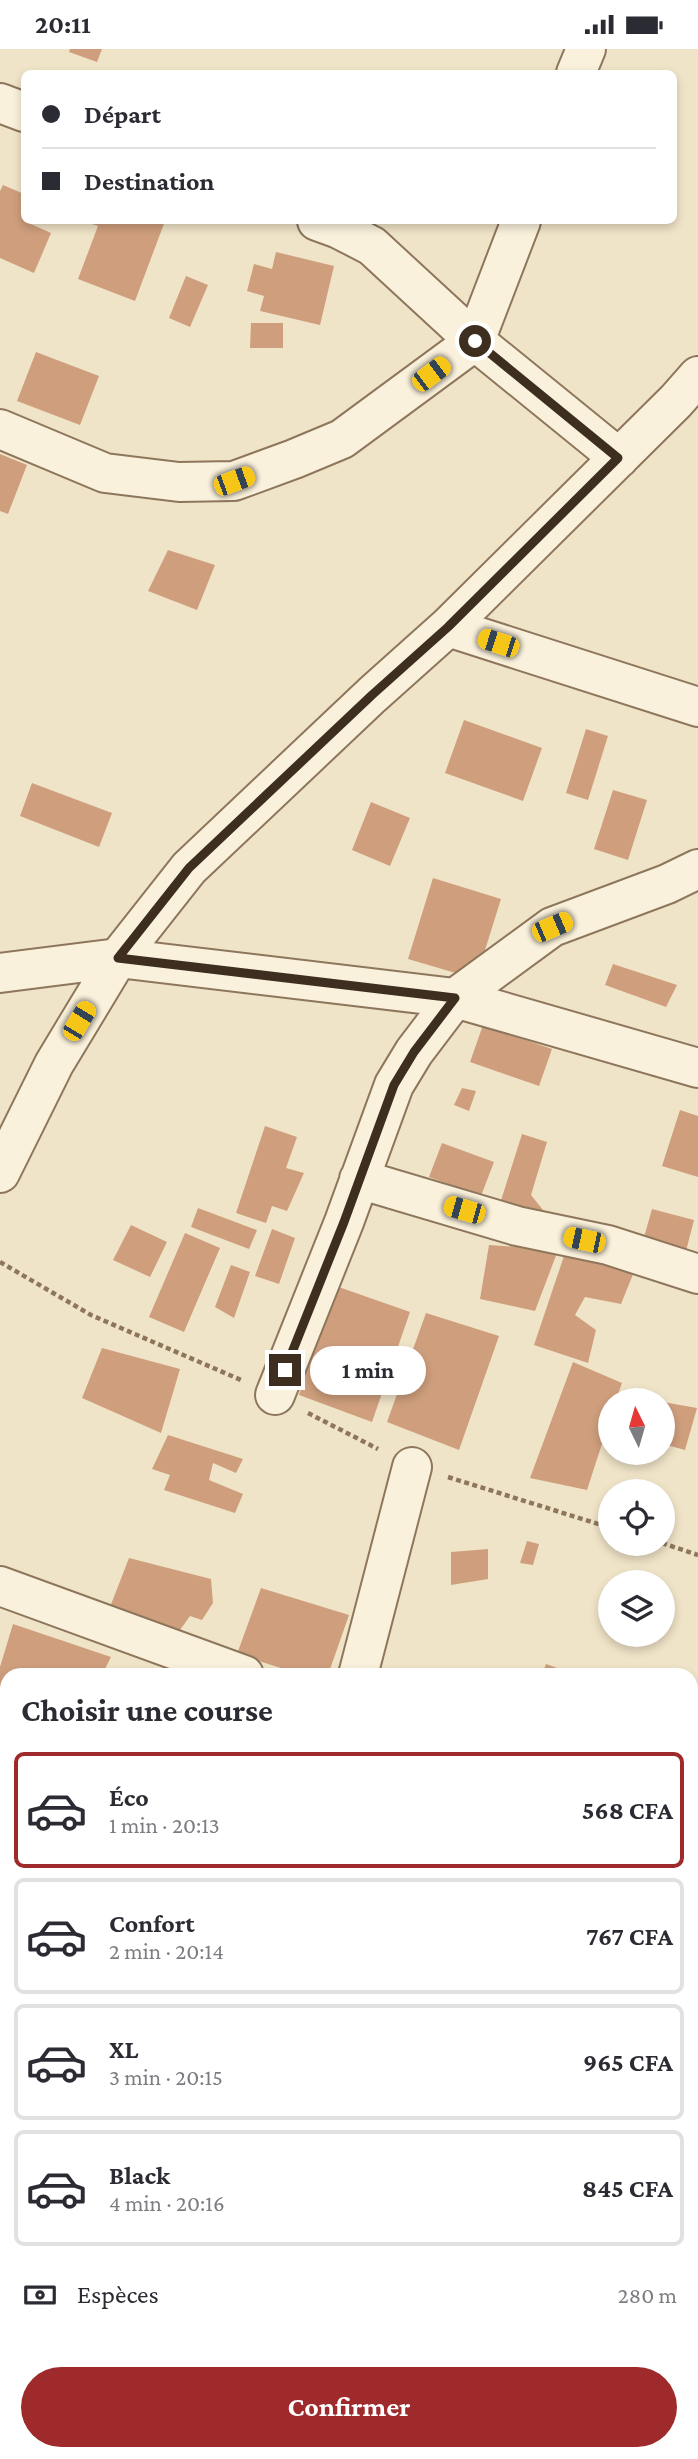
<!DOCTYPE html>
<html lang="fr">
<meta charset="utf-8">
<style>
:root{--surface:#fff;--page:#f7f7f7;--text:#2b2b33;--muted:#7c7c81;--line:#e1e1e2;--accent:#9e2a2b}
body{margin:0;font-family:"Crimson Pro",serif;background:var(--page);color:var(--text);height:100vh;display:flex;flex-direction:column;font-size:26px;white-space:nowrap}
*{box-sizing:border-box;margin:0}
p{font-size:23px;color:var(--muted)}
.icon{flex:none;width:38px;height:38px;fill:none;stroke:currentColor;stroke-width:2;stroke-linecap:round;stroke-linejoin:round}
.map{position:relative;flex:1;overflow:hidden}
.sheet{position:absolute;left:0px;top:1619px;width:698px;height:793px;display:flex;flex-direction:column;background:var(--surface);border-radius:21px 21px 0 0;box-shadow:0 4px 10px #0003}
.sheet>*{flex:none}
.banner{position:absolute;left:21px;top:21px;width:656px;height:154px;border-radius:10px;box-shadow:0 4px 10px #0003;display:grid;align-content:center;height:154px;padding:0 21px;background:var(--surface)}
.needle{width:46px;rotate:355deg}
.controls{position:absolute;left:598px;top:1339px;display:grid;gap:14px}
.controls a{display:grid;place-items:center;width:77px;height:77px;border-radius:50%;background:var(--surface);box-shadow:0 4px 10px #0003;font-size:35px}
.end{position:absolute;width:32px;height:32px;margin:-16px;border:9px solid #3d2e20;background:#fff;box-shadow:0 0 0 4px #fff}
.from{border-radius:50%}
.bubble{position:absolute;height:49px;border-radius:24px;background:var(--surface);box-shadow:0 4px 10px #0003;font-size:23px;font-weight:700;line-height:49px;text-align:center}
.car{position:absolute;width:21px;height:42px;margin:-21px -10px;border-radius:9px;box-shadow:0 0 5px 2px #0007;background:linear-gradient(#f5c518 24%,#345 0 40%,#f5c518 0 76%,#345 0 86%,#f5c518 0)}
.banner b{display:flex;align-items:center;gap:24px;height:66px;font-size:26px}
.banner b+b{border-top:2px solid var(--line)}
.banner i{width:18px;height:18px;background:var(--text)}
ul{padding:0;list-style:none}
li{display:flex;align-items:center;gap:21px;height:116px;margin:0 14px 10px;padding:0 7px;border:4px solid var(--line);border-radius:10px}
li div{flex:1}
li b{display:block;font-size:26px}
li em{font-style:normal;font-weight:700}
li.selected{border-color:var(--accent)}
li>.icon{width:63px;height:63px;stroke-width:1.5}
h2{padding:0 21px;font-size:32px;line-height:84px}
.pay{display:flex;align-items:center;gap:18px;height:77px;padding:0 21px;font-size:26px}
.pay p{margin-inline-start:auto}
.button{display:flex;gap:14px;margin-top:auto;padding:14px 21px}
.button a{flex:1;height:80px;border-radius:42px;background:var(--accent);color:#fff;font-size:28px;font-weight:700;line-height:80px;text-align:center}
.status{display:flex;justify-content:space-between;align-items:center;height:49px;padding:0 35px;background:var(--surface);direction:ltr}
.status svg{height:19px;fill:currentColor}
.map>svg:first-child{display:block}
.building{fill:#cf9f7d}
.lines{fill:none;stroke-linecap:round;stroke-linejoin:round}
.minor-casing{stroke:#8d765c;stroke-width:42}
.path{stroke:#8d765c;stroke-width:4.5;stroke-dasharray:5 3.5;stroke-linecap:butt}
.minor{stroke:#faf1dc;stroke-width:38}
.route{stroke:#3d2e20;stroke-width:9}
</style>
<div class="status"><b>20:11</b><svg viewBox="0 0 49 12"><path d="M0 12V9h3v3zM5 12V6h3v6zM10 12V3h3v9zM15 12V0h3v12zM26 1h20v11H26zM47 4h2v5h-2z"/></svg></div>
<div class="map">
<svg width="698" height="2410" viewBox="0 0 698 2410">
<rect width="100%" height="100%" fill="#f0e4c8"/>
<path class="building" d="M70,0H102L97,13L69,3Z
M3,136L24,145V172L51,184L34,224L0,209V142Z
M83,172H165L135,252L78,230L98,177Z
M276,203L334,217L320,276L260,262L264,247L247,242L254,215L272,220Z
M186,227L208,236L190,278L169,269Z
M251,274H283V299H250Z
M36,303L99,327L80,376L17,352Z
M0,405L27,416L8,465L0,462Z
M168,501L215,516L197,561L148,542Z
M464,671L542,699L523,752L445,724Z
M586,680L608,687L588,751L566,744Z
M32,734L112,764L99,798L20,767Z
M613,741L647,751L628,811L594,800Z
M371,753L410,769L390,817L352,801Z
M433,829L501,850L476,930L408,910Z
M613,915L677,936L666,958L605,936Z
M483,976L552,1000L539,1037L470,1013Z
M462,1039L476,1042L469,1062L454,1056Z
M680,1061L698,1067V1128L662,1117Z
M265,1077L297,1088L286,1119L304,1124L287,1162L272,1157L266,1174L236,1164Z
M522,1085L547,1093L531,1146L543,1161L538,1176L497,1164Z
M442,1094L494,1113L481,1147L429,1128Z
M198,1159L257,1181L249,1200L191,1178Z
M652,1160L694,1171L685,1206L642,1195Z
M131,1176L167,1193L150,1228L113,1211Z
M272,1180L295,1189L279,1235L255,1227Z
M185,1184L220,1199L184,1283L149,1268Z
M489,1196L532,1199L557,1204L535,1262L480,1250Z
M565,1204L636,1218L621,1255L585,1248L575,1266L596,1281L588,1314L534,1296Z
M231,1216L250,1223L234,1269L215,1258Z
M333,1236L410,1263L372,1373L299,1346Z
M426,1264L499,1287L459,1401L387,1373Z
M102,1299L180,1320L161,1384L82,1349Z
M573,1313L622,1334L616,1351H611V1367L587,1441L530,1429Z
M663,1353L697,1359L685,1401L663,1395Z
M168,1386L243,1410L236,1424L213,1414L209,1431L243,1445L235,1464L164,1441L170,1426L152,1420Z
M527,1492L539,1495L533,1516L520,1514Z
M488,1500V1530L451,1536V1503Z
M129,1509L211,1530L213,1554L202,1571L190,1567L180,1581L110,1558Z
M261,1539L349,1566L328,1626H303L237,1605Z
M13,1575L111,1608L102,1626H7V1639L0,1637V1618Z
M546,1615L574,1625V1626H542Z
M698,1730V1846L691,1843V1747Z
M691,1890L698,1892V1961L691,1959Z
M691,2179L698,2181V2215L692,2236Z"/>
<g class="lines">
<g class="minor-casing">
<path id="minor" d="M576,24L586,0
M0,54L24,63
M317,172L339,180L372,197L475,292L619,409
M0,380L105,424L179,433L234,432L294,410L342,390L475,292L521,172
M448,578L698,658
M0,924L118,909L455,949L698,1019
M0,1124L54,1015L118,909L189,819L372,646L448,578L676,352L698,327
M359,1130L517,1177L608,1196L698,1225
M275,1346L344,1173L394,1036L414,1003L455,949L552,878L667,835L698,820
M0,1537L244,1626
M358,1626L412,1418
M691,1682L698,1663
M691,1865L698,1868
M0,1877L7,1875
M0,2114L7,2116
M691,2342L698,2344
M0,2361L7,2363
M179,2404L201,2410"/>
</g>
<path class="path" d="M0,1213L91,1266L241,1331
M308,1364L378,1400
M448,1428L611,1479
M662,1494L698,1506"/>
<use href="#minor" class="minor"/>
</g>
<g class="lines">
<path class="route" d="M285,1321L344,1173L394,1036L414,1003L455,949L118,909L189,819L372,646L448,578L618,409L475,292"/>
</g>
</svg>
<div class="controls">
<a><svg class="needle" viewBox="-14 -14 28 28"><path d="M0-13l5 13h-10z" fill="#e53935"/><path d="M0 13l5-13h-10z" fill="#7c7c81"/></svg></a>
<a><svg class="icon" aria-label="locate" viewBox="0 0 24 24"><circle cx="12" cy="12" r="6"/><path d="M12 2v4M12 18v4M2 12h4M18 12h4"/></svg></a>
<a><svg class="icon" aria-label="layers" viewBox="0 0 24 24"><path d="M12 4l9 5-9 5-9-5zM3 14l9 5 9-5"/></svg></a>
</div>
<i class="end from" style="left:475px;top:292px"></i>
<i class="end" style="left:285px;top:1321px"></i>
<div class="bubble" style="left:310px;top:1297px;width:116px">1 min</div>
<i class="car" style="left:431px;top:325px;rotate:53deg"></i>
<i class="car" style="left:234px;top:432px;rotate:70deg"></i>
<i class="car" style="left:498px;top:594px;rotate:288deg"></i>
<i class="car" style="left:552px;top:878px;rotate:67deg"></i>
<i class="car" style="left:79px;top:972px;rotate:31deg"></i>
<i class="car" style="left:464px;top:1161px;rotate:286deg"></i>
<i class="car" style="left:584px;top:1191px;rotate:282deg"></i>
<div class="banner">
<b><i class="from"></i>Départ</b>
<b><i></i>Destination</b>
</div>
<section class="sheet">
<h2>Choisir une course</h2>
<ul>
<li class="selected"><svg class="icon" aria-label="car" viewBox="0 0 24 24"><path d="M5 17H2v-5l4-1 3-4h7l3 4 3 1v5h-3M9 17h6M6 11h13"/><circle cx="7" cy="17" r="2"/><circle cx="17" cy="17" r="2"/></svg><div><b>Éco</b><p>1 min · 20:13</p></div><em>568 CFA</em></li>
<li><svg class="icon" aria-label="car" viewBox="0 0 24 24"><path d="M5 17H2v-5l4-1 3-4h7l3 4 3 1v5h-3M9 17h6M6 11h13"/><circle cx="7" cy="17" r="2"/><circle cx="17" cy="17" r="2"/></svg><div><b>Confort</b><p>2 min · 20:14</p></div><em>767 CFA</em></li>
<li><svg class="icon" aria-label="car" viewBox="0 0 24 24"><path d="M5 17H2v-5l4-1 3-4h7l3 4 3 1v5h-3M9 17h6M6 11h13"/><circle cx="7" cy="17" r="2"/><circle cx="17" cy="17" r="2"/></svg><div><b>XL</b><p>3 min · 20:15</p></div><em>965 CFA</em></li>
<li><svg class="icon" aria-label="car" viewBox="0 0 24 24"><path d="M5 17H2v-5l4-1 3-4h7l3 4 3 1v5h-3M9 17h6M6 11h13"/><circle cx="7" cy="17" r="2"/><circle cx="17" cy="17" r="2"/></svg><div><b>Black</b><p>4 min · 20:16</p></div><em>845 CFA</em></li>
</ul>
<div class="pay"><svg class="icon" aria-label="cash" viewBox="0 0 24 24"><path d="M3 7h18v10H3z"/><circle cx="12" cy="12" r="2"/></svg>Espèces<p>280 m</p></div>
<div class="button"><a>Confirmer</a></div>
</section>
</div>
